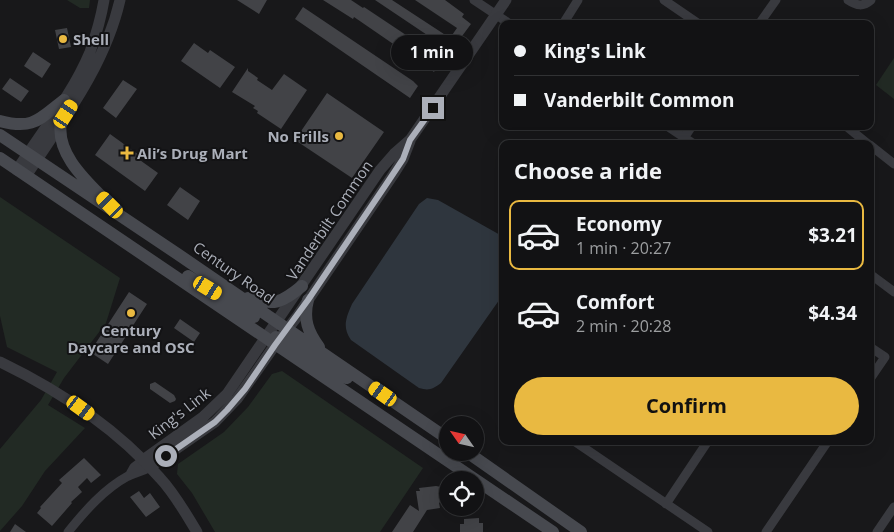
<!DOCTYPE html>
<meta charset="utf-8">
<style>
:root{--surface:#121214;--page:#1f2022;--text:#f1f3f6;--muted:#9c9ea0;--line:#313234;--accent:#e9b941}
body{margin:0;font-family:"Open Sans",sans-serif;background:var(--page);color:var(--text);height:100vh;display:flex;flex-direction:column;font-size:19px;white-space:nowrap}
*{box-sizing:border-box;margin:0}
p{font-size:16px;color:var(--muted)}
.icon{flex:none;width:28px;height:28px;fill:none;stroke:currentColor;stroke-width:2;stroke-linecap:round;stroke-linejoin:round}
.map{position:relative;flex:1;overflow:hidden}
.sheet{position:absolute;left:499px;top:140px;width:375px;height:305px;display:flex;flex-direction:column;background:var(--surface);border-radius:10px;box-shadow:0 5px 20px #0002,0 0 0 1px var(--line)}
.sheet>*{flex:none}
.guide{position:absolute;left:499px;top:20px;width:375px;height:110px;border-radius:10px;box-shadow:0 5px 20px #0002,0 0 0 1px var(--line);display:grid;align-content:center;height:110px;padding:0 15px;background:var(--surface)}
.needle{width:32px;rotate:304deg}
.fabs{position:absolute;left:439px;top:416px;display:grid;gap:10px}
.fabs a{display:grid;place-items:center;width:45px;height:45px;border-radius:50%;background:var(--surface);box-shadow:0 5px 20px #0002,0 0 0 1px var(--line);font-size:25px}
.end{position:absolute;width:22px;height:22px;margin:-11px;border:6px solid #abafb9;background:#111;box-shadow:0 0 0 2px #111}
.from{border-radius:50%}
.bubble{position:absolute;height:35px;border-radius:18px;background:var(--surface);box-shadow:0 5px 20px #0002,0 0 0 1px var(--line);font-size:16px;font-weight:700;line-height:35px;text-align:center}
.car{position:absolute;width:15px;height:30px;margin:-15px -8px;border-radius:6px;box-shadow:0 0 4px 1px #0007;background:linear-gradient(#f5c518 24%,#345 0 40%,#f5c518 0 76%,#345 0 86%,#f5c518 0)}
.guide b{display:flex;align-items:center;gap:18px;height:48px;font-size:19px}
.guide b+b{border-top:1px solid var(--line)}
.guide i{width:12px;height:12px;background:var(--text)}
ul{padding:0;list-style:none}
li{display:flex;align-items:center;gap:15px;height:70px;margin:0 10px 8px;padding:0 5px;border:2px solid transparent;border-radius:10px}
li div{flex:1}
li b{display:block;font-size:19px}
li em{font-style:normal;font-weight:700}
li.active{border-color:var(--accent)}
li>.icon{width:45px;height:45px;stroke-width:1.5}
h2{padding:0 15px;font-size:22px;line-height:60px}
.primary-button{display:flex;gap:10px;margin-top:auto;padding:10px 15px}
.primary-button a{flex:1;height:58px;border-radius:30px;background:var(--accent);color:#111;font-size:20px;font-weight:700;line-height:58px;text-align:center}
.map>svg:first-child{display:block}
.green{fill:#222a24}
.water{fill:#2f363e}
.building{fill:#424347}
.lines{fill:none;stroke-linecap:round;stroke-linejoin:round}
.minor{stroke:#393a3f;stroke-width:9}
.tertiary{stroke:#393a3f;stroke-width:11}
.secondary{stroke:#47494f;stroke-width:12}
.route{stroke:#abafb9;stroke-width:6}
.poi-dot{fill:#e9b941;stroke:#131315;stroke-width:2}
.labels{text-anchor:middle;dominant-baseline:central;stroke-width:4;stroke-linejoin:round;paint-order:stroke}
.poi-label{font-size:15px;font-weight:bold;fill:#abafb9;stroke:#131315;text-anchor:start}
.street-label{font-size:15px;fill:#abafb9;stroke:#131315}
</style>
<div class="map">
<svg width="894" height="532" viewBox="0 0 894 532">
<rect width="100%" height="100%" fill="#18181a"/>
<path class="green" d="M67,0H90L89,8H80Z
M894,58V99L876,85Z
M0,197L120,278L106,323L64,378L48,405L85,428L45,471L22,506L0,531V449L41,400L57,372L7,347L0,316Z
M282,371L423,468L380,532H215L192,493L177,474L178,464L224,432L248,407L272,374Z"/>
<path class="water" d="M427,198L438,200L502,236V296L441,383C433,389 429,391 419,388L351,340C342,327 346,318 352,304L419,204Z"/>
<path class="building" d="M237,0H267L259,14Z
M323,0H351L363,8L364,7L442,59L434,72L354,17L353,19Z
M375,0H392L450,38L457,28L415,0H445L464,14L462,17L471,24L451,51Z
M303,7L413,81L418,86L410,98L295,19Z
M67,28L71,47L59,49L55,30Z
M194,43L208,53L210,50L235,67L220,88L181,61Z
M33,52L51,64L42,78L24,66Z
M248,68V71L258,78L257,80L272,90L284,74L307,90L281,129L257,113L258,111L253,108L255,106L232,92Z
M10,78L29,91L21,102L2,89Z
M123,80L137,89L116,118L103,108Z
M327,93L384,132L352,178L295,140Z
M110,134L139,155L137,158L158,173L145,191L95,155Z
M180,187L200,201L188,220L167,205Z
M129,292L147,304L108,364L90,352Z
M180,319L200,333L194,342L174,328Z
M155,382L174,395L176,399L175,401L170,403L150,389V384Z
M84,458L101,475L91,483L87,478L78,487L82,492L71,502L72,503L52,526L37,513L41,508L40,507L62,483L59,480Z
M436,486L441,487L443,499L439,503L440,508L427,510L413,532H392L410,505L419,511L416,491H420L419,488Z
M139,491L144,498L150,493L160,507L146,517L130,497Z
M479,518V523H483V532H460V524H464V519Z
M15,524L26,532H10Z"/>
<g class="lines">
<path class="minor" d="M474,0L510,24
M664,0L699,24
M848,0C857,6 863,7 871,0
M563,24L578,0
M759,24L776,0
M667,126L694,144
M846,126L868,144
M680,144L692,126
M870,145L894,164
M870,274L894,292
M870,347L885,357L870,379
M574,441L708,532
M129,476L134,467L143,460
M666,504L708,441
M68,532C85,511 104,489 128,476C135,473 143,471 150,467
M766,532L828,441
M877,532L894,507"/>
<path class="tertiary" d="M17,170C42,131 72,95 90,52C96,35 101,18 104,0
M26,176C63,120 105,66 120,0
M0,362C60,391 116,428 160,478C175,494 186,514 197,532
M143,460L203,417L227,394L380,170L394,154L410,140L506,0
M150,467L215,422L237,399L275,345L296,318L393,175L403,159L410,141"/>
<path class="secondary" d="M0,121C34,130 39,119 64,100
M61,122C56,151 81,176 100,195
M0,135L179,255L448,439
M0,158L553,532
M188,276L254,317
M248,298C275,306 281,303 302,286
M308,300C303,319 308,332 319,347
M276,337L280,338L347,378
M467,452L581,532"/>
</g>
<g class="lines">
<path class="route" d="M166,456L215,422L227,410L245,389L275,345L308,300L385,186L403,159L410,140L433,108"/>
</g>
<g class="poi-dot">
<circle cx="63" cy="39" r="5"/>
<circle cx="339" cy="136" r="5"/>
<path d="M124.5 145.5h5v5h5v5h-5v5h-5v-5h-5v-5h5z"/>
<circle cx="131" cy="313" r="5"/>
</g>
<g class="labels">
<g class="poi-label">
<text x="73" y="39">Shell</text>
<text x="329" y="136" text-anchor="end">No Frills</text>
<text x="137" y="153">Ali’s Drug Mart</text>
<text x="131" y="330" text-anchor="middle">Century<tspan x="131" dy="17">Daycare and OSC</tspan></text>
</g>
<g class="street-label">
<text transform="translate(329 220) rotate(-56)">Vanderbilt Common</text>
<text transform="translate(234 272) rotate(35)">Century Road</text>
<text transform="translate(179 413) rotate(-38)">King's Link</text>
</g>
</g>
</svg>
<div class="fabs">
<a><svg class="needle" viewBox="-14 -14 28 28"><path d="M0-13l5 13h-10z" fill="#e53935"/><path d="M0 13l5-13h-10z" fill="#9c9ea0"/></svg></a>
<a><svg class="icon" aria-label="locate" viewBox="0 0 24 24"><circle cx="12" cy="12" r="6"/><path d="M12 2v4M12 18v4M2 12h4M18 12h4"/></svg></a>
</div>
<i class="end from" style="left:166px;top:456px"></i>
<i class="end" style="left:433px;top:108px"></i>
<div class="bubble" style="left:391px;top:35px;width:82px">1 min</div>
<i class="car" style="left:66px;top:114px;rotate:33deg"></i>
<i class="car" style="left:110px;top:205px;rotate:315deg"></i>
<i class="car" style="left:208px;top:288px;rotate:121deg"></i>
<i class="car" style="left:383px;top:394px;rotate:305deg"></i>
<i class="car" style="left:81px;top:408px;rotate:126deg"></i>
<div class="guide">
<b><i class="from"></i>King's Link</b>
<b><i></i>Vanderbilt Common</b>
</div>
<section class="sheet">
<h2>Choose a ride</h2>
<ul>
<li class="active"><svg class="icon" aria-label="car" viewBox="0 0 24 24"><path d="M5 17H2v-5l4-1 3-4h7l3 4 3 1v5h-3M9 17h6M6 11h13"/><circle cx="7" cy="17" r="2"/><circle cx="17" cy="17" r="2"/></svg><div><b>Economy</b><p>1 min · 20:27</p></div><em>$3.21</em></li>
<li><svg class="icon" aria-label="car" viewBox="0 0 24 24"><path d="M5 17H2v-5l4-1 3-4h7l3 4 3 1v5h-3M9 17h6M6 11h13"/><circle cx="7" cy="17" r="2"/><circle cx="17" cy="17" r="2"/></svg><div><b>Comfort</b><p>2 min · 20:28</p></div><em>$4.34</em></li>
</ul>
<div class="primary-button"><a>Confirm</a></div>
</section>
</div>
